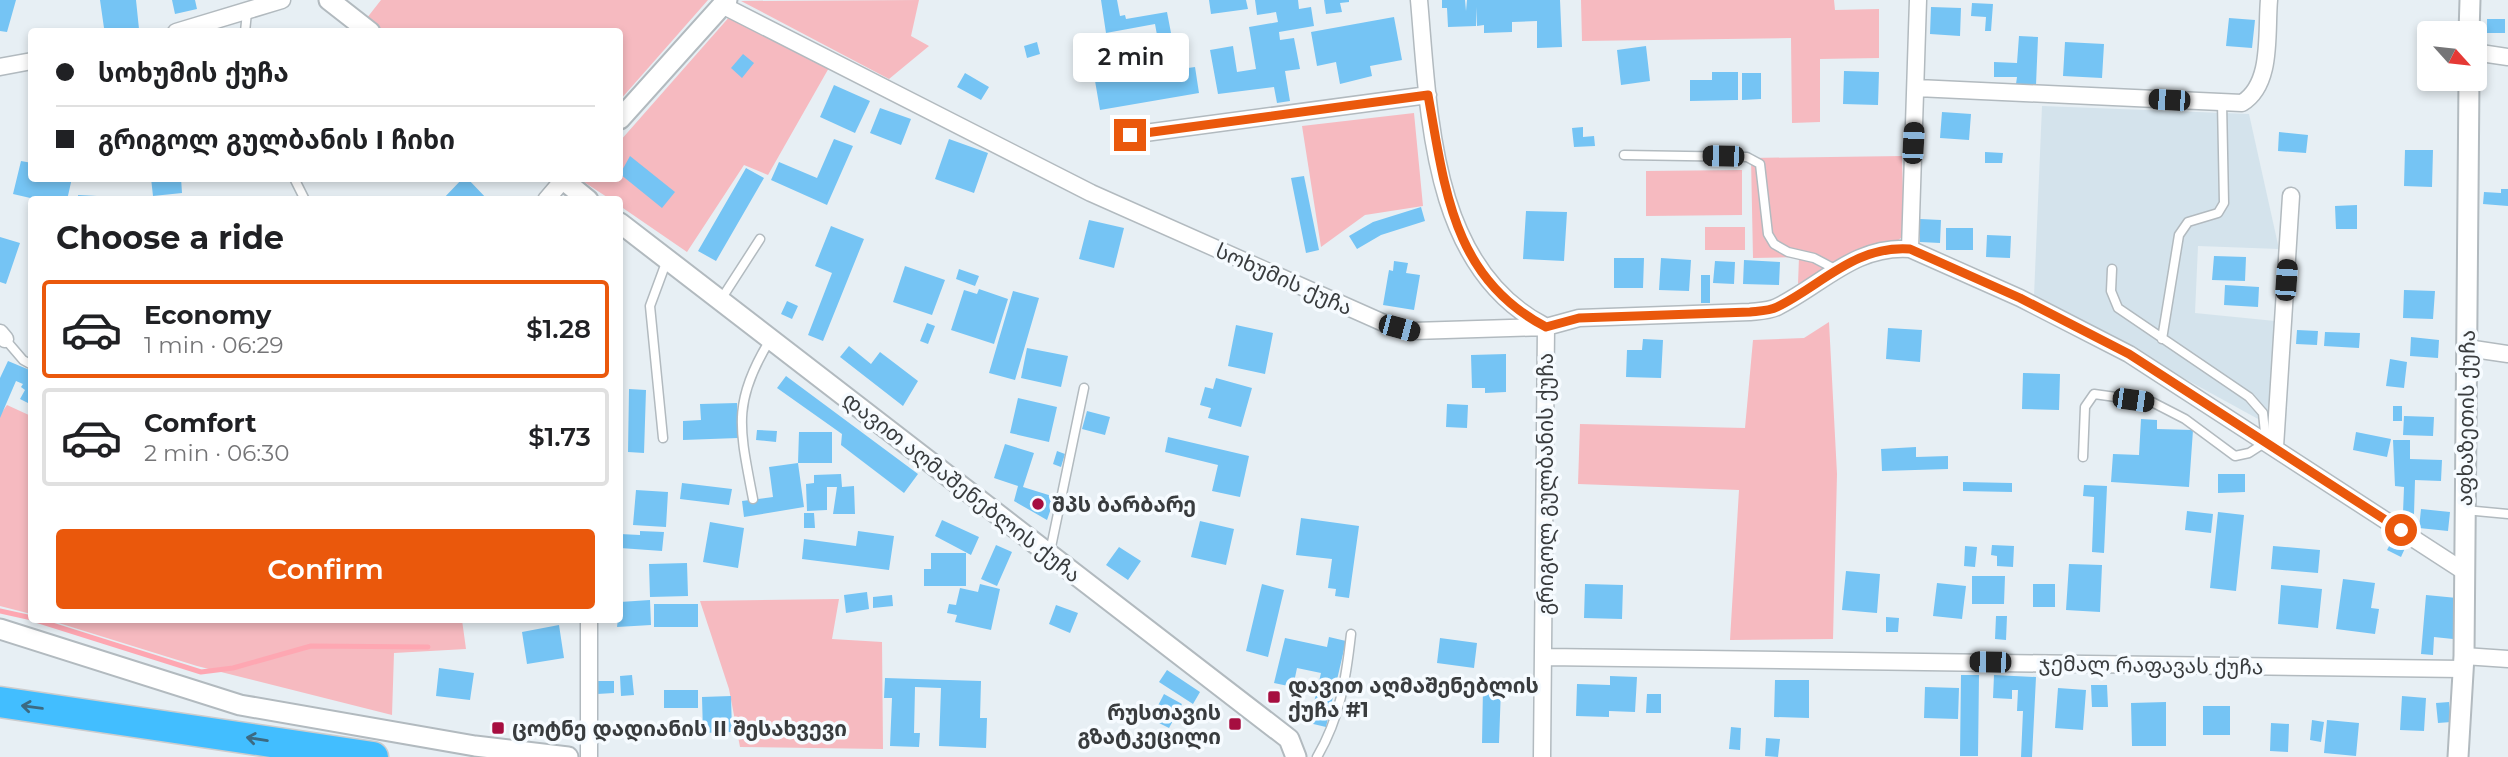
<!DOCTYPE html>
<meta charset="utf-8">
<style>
:root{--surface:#fff;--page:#f6f6f6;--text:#202124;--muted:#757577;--line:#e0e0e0;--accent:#ea580c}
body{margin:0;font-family:Montserrat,"Noto Sans Georgian",sans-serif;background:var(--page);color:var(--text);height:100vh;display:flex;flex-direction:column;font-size:26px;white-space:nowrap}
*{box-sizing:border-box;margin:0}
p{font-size:23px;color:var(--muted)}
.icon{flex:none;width:38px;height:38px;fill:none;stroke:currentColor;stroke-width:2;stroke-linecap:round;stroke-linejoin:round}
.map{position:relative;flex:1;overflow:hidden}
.sheet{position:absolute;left:28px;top:196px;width:595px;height:427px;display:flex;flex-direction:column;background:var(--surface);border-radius:7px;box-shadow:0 4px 10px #0003}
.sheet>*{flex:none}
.banner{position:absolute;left:28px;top:28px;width:595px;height:154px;border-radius:7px;box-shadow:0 4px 10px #0003;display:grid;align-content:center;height:154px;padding:0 28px;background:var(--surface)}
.needle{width:46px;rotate:117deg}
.fabs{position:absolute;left:2417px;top:21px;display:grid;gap:14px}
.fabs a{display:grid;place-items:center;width:70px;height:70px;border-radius:7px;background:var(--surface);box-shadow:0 4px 10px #0003;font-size:35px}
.end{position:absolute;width:32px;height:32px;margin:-16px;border:9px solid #ea580c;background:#fff;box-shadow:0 0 0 4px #fff}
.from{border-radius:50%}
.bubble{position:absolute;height:49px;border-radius:7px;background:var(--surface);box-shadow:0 4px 10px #0003;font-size:23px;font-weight:600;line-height:49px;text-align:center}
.car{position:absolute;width:21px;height:42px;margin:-21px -10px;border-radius:9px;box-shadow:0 0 5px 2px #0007;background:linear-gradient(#222 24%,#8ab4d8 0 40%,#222 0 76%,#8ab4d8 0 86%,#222 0)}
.banner b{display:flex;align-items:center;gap:24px;height:66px;font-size:26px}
.banner b+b{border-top:2px solid var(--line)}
.banner i{width:18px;height:18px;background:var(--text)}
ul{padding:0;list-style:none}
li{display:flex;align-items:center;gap:21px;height:98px;margin:0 14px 10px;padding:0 14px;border:4px solid var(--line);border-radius:7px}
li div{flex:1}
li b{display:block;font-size:26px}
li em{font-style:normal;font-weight:600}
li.active{border-color:var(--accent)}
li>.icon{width:63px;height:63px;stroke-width:1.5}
h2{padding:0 28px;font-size:32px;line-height:84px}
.action{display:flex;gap:14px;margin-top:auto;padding:14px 28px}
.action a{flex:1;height:80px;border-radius:7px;background:var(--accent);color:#fff;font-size:28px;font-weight:600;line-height:80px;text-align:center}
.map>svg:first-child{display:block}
.built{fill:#d4e3ec}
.green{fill:#f6bac0}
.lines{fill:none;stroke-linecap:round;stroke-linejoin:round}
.stream{stroke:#fea7b2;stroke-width:5}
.building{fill:#75c4f4}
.service-casing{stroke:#b2babf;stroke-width:11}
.minor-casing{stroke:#b2babf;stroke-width:19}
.tertiary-casing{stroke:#b2babf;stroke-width:23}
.motorway-casing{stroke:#cccccd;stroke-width:33}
.service{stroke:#fff;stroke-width:8}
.minor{stroke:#fff;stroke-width:16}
.tertiary{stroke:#fff;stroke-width:19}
.motorway{stroke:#42beff;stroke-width:30}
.oneway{stroke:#3c6a82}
.route{stroke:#ea580c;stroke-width:9}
.poi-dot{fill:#a60e40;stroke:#f6fbff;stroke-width:2.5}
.labels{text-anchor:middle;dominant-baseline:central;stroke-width:7;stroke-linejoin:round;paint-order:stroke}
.street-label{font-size:21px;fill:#393c3e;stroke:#f6fbff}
.poi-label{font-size:21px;font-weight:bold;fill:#393c3e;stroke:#f6fbff;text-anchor:start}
</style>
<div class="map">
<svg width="2508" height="757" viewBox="0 0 2508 757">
<rect width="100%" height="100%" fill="#e7eff4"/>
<path class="built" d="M2042,106L2249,114L2279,249L2198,246L2195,313L2275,321L2269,425L2034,296Z"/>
<path class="green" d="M381,0H708L620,100V32H374L363,23Z
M919,0L911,36L929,46L889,79L741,1Z
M1581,0H1834L1835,10L1879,9V58L1820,59V122L1792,123L1791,38L1582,41Z
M731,15L830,66L768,175L744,165L687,252L620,206V200L610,199L584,182L586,179L620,178V141Z
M1414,113L1423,206L1365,215L1321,247L1302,126Z
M1902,156L1904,235L1893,245L1845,257L1798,284L1799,257L1753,258L1751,158Z
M1742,170V215L1646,216V171Z
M1705,227H1745V250H1705Z
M1829,322L1837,474L1833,639L1730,640L1739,490L1578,484L1580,424L1745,428L1753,340L1804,338Z
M7,405L31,416V614L0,606V415Z
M839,599L832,639L882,642L883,749L740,747L729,689L700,601Z
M49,620H462L466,649L394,653L392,715L197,666Z"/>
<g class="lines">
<path class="stream" d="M0,611L32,618
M36,620L201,672L233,668L311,646L428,647"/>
</g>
<path class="building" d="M0,0H16L7,32L0,31Z
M100,0H136L139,29L88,32L104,28Z
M172,0H195L197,9L175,14Z
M1101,0H1117L1120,16L1125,15L1126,19L1167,12L1175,54L1161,57L1155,24L1106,33Z
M1209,0H1246L1248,9L1211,14Z
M1255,0H1298L1299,9L1311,7L1314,26L1279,32L1280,40L1294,38L1300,69L1285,71L1290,101L1277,103L1274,87L1218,94L1210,50L1233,46L1237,72L1256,69L1249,27L1278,22L1276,12L1257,15Z
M1324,0H1349V2L1340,3L1342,12L1326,14Z
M1442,0H1465L1466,11L1467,0H1560L1562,47L1537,48V21L1512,22V32L1484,33V25L1477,26L1476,7V26L1448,27L1447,8H1442Z
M1972,3L1993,4L1991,31H1985L1986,17L1971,16Z
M1931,7L1961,8L1960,36L1930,34Z
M1394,17L1402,60L1370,66L1372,76L1340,84L1336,62L1317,66L1311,32Z
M2229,18L2255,20L2252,48L2226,46Z
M2487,19H2505V33H2487Z
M2019,36L2038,37L2036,85L2016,84L2017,77H1994V62L2017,63Z
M1108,40L1109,49L1087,52L1086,43Z
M1037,42L1040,54L1027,58L1024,46Z
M2065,42L2104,44L2102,78L2063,76Z
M1646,46L1650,81L1621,85L1617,50Z
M743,54L754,63L742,78L731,68Z
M1180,60L1181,69L1195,67L1199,93L1100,110L1094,75Z
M1844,71L1879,72L1878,105L1843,104Z
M1712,72H1738V100L1690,101V80H1712Z
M965,73L989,87L981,100L957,87Z
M1742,73H1761V99L1742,100Z
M834,85L870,101L855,133L820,117Z
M880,108L911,119L901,145L870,133Z
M1942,112L1971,114L1969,140L1940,138Z
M1583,127V137L1594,136L1595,146L1574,147L1572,128Z
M2279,132L2308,135L2306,153L2278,151Z
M834,139L853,146L827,205L771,180L779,162L817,178Z
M949,139L988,153L974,193L935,179Z
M2405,150H2433L2432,187L2404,186Z
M1985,152L2003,153L2002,163H1985Z
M630,156L675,192L662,208L620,174Z
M21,161L32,163V178H72L67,200H39L13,194Z
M746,168L764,178L716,261L698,251Z
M1304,176L1319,250L1306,253L1291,178Z
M151,178H181L182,193L153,196Z
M463,178H467L488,200H442Z
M2501,189H2508V206L2483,204L2484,192L2501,193Z
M78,195L116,197V200H78Z
M2357,205V229H2336L2335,206Z
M1421,207L1425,221L1381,235L1357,249L1349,236L1373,222Z
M1526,211L1567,212L1564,261L1523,259Z
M1920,219L1941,220L1940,243L1920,242Z
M1089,220L1124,228L1114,268L1079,259Z
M831,226L864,239L823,341L808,335L832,273L815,266Z
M1946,228H1973V250H1946Z
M1987,235L2011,236L2010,258L1986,257Z
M0,237L20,243L6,284L0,282Z
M2214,256L2246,257L2245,281L2212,280Z
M1614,258H1644L1643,288H1614Z
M1661,258L1691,260L1689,291L1659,290Z
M1744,260L1780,262L1779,285L1743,284Z
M1394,261L1408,263L1406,273L1420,275L1414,310L1383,305L1389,270L1393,271Z
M1715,261L1735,262L1734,284L1713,283Z
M905,266L945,280L932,315L893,302Z
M959,269L979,276L975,286L956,279Z
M1701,275H1710V303H1701Z
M2225,285L2259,287L2258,307L2224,305Z
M979,289L1008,299L994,344L951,330L964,290L977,294Z
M2404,290L2435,291L2433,319L2403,318Z
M1013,291L1039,298L1015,380L989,373Z
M787,301L798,306L792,319L781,314Z
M927,323L935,326L928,344L920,341Z
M1236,325L1273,333L1265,374L1228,366Z
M1888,328L1922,330L1920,362L1886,359Z
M2297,330L2318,331L2317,345L2296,344Z
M2325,332L2360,333L2359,348L2324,346Z
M2411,337L2439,340L2438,358L2410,356Z
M1643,339L1663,340L1661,378L1626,377L1627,350H1642Z
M849,346L871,364L880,352L918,381L903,406L840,357Z
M1027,348L1068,356L1061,387L1021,378Z
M1506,354V392L1485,393V388H1472L1471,355Z
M2390,359L2407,362L2404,388L2386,386Z
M8,361L32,371V405L20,399L25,390L21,387L23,384L16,381L0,418V378Z
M2023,373L2060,374L2059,410L2022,409Z
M786,376L918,474L904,493L841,445L842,434L777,388Z
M1216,378L1252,388L1241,427L1208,418L1211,408L1200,405L1205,387L1213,389Z
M629,389L646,390L644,453L628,452Z
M1018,398L1057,407L1049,442L1010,433Z
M737,403L738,438L683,440V421L701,420L700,404Z
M1447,404L1468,405L1467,428L1446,427Z
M2393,406H2402V421H2393Z
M1087,411L1110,417L1105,435L1082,429Z
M2404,416L2434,417L2433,436L2403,435Z
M2141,419L2157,420V429L2193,430L2189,487L2111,482L2113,454L2139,455Z
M757,430L777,431L776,442L756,440Z
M799,432H832V463H798Z
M2356,432L2391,439L2387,457L2353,450Z
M1168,437L1249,456L1240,497L1212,491L1218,465L1165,452Z
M2393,440H2410V459L2442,460L2441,481L2415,480L2414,514L2403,513L2404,487L2395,486Z
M1005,444L1034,453L1023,487L1055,497L1047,520L1014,501L1018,486L994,478Z
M1916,447V457L1948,456V469L1882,471L1881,449Z
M1057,451L1065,454L1061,467L1053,464Z
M798,463L804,507L744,517L742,501L773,497L769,467Z
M841,474L842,487L854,486L855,514H833L837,487H827V510L807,511L806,484L814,483V475Z
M2218,474H2245V492L2218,493Z
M1963,482L2012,483V492L1963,491Z
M682,483L732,489L729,505L680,499Z
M2084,485L2107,486L2104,553L2092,552L2094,497L2083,496Z
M636,490L668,492L666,527L633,525Z
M2421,509L2450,512L2448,531L2419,528Z
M2187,511L2213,514L2211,533L2185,530Z
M2218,512L2244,515L2236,591L2210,588Z
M804,513H814L815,528H804Z
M1301,518L1359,526L1349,598L1335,596L1336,589L1328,588L1332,559L1296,555Z
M942,520L979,537L971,555L935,536Z
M1200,521L1234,529L1226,565L1191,557Z
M710,522L744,528L738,568L703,562Z
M640,531L664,532L662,551L620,548V534L640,535Z
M858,531L894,536L889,570L802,559L804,539L856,546Z
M2393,539L2406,546L2401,557L2387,550Z
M996,545L1012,552L997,586L981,579Z
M1992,545L2014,546L2013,567L1997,566V556L1991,555Z
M1965,546L1977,547L1975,567L1964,566Z
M2273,546L2320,550L2318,573L2271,569Z
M1119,547L1141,561L1128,580L1106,565Z
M931,553H966V586H924V569H931Z
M687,563L688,596L650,597L649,564Z
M2069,564L2102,565L2100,612L2066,610Z
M1846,571L1880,574L1877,613L1842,610Z
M1972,576H2005L2004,604H1972Z
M2343,579L2375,583L2371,608L2379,609L2375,634L2336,629Z
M1937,583L1966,586L1962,619L1933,616Z
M980,584L1000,589L991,630L955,622L957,615L947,613L949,604L956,605L960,588L978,592Z
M1262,584L1284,590L1268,657L1246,651Z
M1585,584L1623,585L1622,619L1584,618Z
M2033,584H2055V607H2033Z
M2281,585L2322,589L2318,628L2278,624Z
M867,592L869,609L846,613L844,595Z
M892,595L893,606L873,608V597Z
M2426,595L2457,598L2453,639L2434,637L2433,655L2421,654Z
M650,600L651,625L617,627L620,602Z
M654,604H698V627H654Z
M1056,605L1078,613L1070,633L1049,624Z
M1996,616H2007L2006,640L1995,639Z
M1886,617L1899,618L1898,632H1886Z
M559,625L564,658L527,664L522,632Z
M1329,637L1346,641L1326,727L1309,723L1321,673L1297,668L1293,687L1274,683L1285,638L1327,647Z
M1440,638L1477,643L1474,668L1437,663Z
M439,668L474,673L470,700L436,696Z
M1167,670L1200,692L1193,704L1159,682Z
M632,675L634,695L621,696L620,676Z
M1961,675H1979L1978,756H1960Z
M1994,675L2036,677L2032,757H2021L2023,711H2017L2018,690H2012V699L1993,698Z
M1610,676L1637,677L1635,712L1609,711V717L1576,716L1577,684L1610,685Z
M885,678L981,681L980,718H987L986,748L939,746L941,688L915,687L914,733H920L919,747L890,746L892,698H884Z
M1775,680H1809V718L1774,717Z
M597,681H614V693L597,694Z
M2091,685H2107L2108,707H2092Z
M1483,687L1501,688L1499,743H1482Z
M1925,687L1959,688L1958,719L1924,718Z
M2058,688L2086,690L2083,730L2055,728Z
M664,690H698V708H664Z
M1164,694L1182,704L1169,728L1151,719Z
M1647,694H1661V713H1646Z
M731,696L732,732L703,733L702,697Z
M2402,696L2426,698L2424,731L2400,730Z
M2166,702V746H2132L2131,703Z
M2449,702L2451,722L2438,723L2436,703Z
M2203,706H2230V735H2203Z
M2312,720L2324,722L2321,742L2310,740Z
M2327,720L2359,723L2356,756L2324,753Z
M2271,723L2289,724L2288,752L2270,751Z
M1731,727L1741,728L1740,750L1729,749Z
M1766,738L1780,739L1778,757L1765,756Z"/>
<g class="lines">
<g class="service-casing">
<path id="service" d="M245,32L247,12
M1624,155L1747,157L1760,164L1768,234L1774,244L1788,252L1814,258L1835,269
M294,178L305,200
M720,301L760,239
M5,339L23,360L32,365
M2162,339L2179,235L2188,222L2218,213L2224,203L2222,102
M663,438L650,306L667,260
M2083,457L2085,407L2094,394L2152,402L2185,419L2235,456L2249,453L2266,442L2263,413L2249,397L2118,308L2111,291L2112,269
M753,499C740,430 731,403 770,340
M2465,510L2508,514
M1050,552L1084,388
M1317,757C1340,718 1346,679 1351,634"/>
</g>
<g class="minor-casing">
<path id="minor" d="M1419,0C1429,111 1430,266 1543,325
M722,5L1091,193L1386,324L1413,331L1546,327L1579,318L1750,312C1759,311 1769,311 1777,307C1822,285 1855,245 1910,249L2020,298L2129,354L2465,572
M176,32L282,0
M2474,52L2508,57
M0,67L32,61
M1917,88L2242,103C2273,84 2266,33 2269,0
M1130,135L1428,95
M546,200L563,180
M1910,249L1918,0
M0,333L5,339
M2467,348L2508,354
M2275,447L2291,196
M2464,656L2508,659
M1545,657L2462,669
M589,757V620
M1542,757L1546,327"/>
</g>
<g class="tertiary-casing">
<path id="tertiary" d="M329,0L370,32
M2469,33L2470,0
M620,119L727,0
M561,178L588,200
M620,223L1289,739L1296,757
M0,629L240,705L475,746L568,757
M2458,757L2464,656L2469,79"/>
</g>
<g class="motorway-casing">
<path id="motorway" d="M0,702L373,757"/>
</g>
<use href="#service" class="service"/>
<use href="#minor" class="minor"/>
<use href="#tertiary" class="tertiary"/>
<use href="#motorway" class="motorway"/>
</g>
<defs><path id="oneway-shaft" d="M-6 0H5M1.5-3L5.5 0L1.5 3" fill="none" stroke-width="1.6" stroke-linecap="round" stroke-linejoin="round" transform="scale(1.75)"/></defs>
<g class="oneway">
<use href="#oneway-shaft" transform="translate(32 707) rotate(-172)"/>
<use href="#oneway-shaft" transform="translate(257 739) rotate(-171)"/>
</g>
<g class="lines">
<path class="route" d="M1130,135L1428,95C1445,188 1452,278 1546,327L1579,318L1750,312C1759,311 1769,311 1777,307C1822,285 1855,245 1910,249L2020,298L2129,354L2401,530"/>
</g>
<g class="poi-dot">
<circle cx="1038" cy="504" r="7"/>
<rect x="1267" y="690" width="14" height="14" rx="3.5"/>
<rect x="1228" y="717" width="14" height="14" rx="3.5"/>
<rect x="491" y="721" width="14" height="14" rx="3.5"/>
</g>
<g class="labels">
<g class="street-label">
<text transform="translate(1284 279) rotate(24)">სოხუმის ქუჩა</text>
<text transform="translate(2466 418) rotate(-89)">აფხაზეთის ქუჩა</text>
<text transform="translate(1545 484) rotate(-90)">გრიგოლ გულბანის ქუჩა</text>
<text transform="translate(962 487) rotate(38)">დავით აღმაშენებლის ქუჩა</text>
<text transform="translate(2151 665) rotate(1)">ჯემალ რაფავას ქუჩა</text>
</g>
<g class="poi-label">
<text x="1052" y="504">შპს ბარბარე</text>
<text x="1288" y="685">დავით აღმაშენებლის<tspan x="1288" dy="24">ქუჩა #1</tspan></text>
<text x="1221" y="712" text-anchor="end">რუსთავის<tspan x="1221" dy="24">გზატკეცილი</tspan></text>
<text x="512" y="728">ცოტნე დადიანის II შესახვევი</text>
</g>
</g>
</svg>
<div class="fabs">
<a><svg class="needle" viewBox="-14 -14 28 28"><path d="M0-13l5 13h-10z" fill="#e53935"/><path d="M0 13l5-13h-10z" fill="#757577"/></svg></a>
</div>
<i class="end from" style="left:2401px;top:530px"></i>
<i class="end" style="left:1130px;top:135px"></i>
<div class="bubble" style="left:1073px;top:33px;width:116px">2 min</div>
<i class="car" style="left:2169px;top:100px;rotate:273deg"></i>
<i class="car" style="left:1913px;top:143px;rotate:3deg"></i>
<i class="car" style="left:1723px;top:156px;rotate:271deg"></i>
<i class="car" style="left:2286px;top:280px;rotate:4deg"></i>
<i class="car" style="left:1399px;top:328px;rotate:105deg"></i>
<i class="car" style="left:2133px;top:400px;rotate:98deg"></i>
<i class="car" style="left:1990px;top:662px;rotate:271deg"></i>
<div class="banner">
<b><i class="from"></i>სოხუმის ქუჩა</b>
<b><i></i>გრიგოლ გულბანის I ჩიხი</b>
</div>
<section class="sheet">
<h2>Choose a ride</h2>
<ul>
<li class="active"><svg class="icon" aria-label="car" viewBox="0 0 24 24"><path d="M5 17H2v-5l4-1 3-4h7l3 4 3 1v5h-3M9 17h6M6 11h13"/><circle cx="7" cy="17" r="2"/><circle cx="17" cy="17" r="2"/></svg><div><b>Economy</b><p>1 min · 06:29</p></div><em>$1.28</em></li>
<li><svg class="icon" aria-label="car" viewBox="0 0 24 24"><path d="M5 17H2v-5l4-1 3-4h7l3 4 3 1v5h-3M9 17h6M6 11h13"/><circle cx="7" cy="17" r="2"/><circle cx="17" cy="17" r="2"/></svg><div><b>Comfort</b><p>2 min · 06:30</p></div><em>$1.73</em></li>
</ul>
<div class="action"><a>Confirm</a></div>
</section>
</div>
